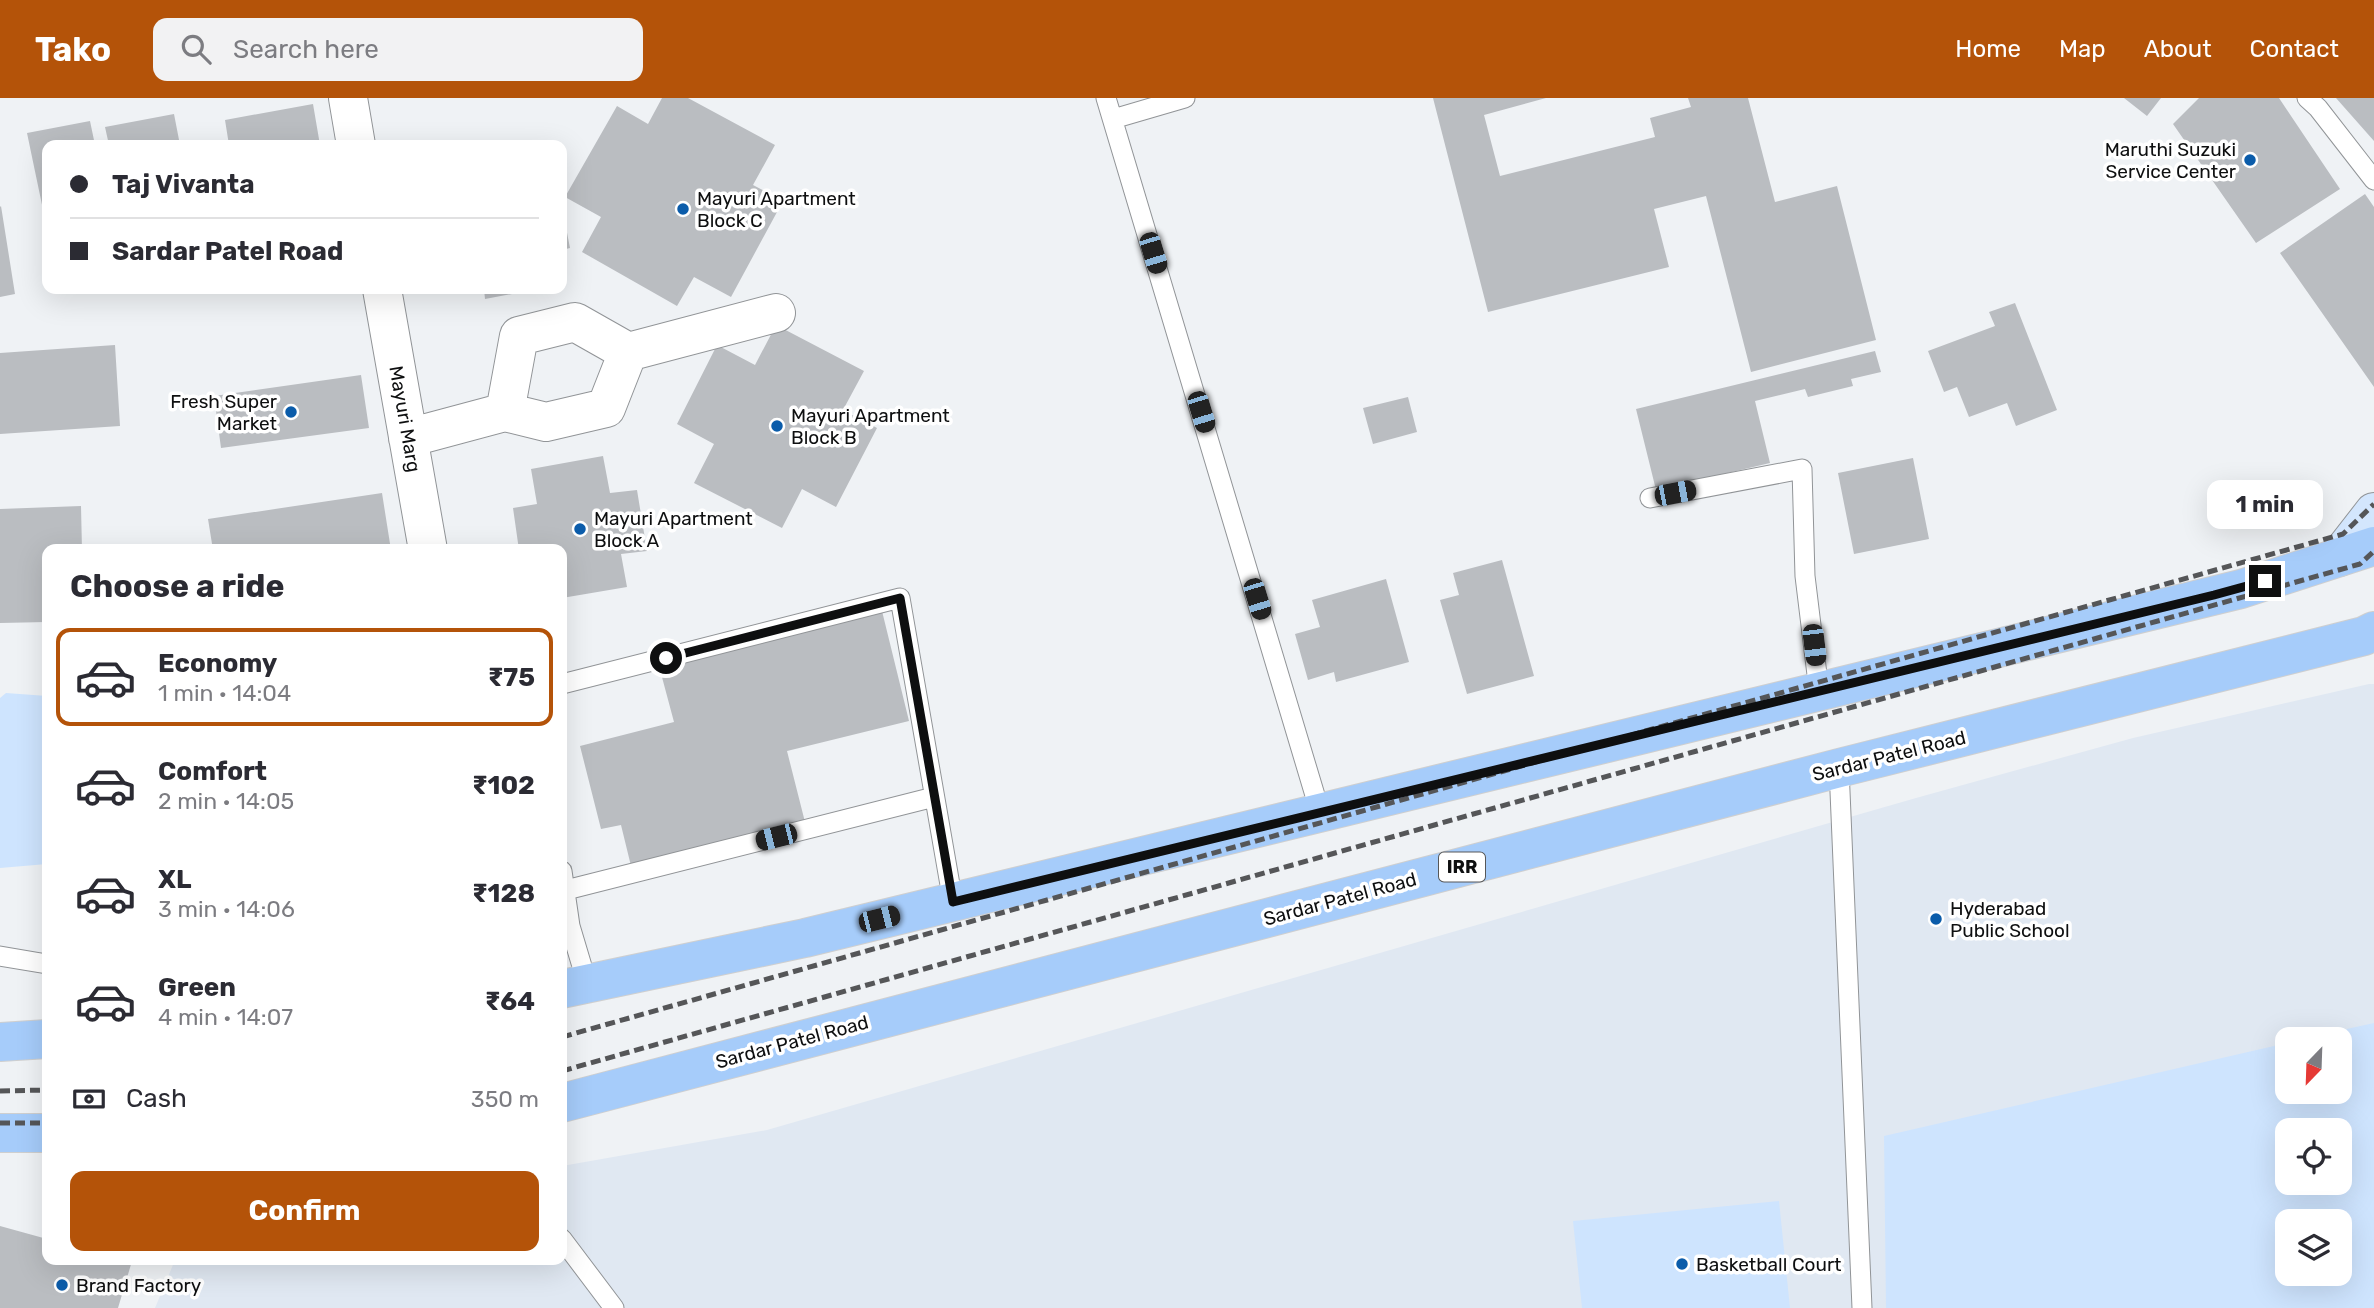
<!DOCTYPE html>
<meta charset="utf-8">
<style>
:root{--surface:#fff;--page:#f2f2f3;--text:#2b2b33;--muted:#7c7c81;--line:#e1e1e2;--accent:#b45309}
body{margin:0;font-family:Rubik,sans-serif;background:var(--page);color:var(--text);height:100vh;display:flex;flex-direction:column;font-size:26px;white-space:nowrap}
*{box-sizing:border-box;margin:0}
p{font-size:23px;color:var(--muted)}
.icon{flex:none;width:38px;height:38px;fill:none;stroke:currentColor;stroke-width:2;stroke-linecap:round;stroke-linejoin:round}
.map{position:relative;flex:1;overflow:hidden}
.side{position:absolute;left:42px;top:446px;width:525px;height:721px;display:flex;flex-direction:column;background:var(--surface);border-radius:14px;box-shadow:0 7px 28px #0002}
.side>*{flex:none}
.hud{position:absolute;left:42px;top:42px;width:525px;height:154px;border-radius:14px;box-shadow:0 7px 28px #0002;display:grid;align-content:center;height:154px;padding:0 28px;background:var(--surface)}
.needle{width:46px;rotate:203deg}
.buttons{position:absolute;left:2275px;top:929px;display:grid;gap:14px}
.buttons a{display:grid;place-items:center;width:77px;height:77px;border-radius:14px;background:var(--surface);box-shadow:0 7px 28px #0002;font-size:35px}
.end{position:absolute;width:32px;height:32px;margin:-16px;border:9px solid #0e0f10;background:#fff;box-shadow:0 0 0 4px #fff}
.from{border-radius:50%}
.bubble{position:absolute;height:49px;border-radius:14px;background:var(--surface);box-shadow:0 7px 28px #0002;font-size:23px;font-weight:700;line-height:49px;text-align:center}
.car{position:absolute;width:21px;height:42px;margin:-21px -10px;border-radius:9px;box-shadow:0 0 5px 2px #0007;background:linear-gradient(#222 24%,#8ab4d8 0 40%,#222 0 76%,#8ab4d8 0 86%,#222 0)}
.hud b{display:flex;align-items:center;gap:24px;height:66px;font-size:26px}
.hud b+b{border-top:2px solid var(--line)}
.hud i{width:18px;height:18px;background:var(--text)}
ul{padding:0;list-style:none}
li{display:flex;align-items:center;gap:21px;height:98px;margin:0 14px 10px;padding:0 14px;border:4px solid transparent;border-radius:14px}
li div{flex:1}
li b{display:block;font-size:26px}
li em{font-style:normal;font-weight:700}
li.active{border-color:var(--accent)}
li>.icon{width:63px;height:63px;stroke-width:1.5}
h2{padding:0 28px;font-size:32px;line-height:84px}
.pay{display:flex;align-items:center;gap:18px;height:77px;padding:0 28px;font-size:26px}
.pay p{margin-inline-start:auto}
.cta{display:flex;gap:14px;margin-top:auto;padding:14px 28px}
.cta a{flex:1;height:80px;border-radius:14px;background:var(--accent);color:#fff;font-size:28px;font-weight:700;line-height:80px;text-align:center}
header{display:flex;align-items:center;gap:42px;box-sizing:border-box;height:98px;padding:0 35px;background:var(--accent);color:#fff}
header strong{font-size:33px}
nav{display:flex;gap:38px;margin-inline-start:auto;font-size:24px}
.search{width:490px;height:63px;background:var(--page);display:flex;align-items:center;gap:18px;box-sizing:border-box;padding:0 24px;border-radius:14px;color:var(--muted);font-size:26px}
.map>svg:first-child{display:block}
.built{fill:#e0e8f2;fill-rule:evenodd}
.green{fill:#cee4fe;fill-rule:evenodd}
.building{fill:#babdc1}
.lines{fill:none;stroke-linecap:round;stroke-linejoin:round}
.lane-casing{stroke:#919497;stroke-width:21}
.street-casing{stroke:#919497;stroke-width:40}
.secondary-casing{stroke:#919497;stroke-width:40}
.primary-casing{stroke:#cfcfcf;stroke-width:40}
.lane{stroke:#fff;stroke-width:19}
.street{stroke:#fff;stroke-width:38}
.secondary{stroke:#d3e6fd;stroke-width:38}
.primary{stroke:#a6ccfa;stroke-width:38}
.rail{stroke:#555658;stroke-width:5;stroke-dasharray:10 5;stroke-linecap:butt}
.route{stroke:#0e0f10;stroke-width:9}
.poi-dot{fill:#0b5caa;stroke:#fff;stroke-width:2.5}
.labels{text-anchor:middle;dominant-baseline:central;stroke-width:7;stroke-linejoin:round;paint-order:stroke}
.shield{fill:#fff;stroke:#565758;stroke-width:2}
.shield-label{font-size:18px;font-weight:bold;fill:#0e0f10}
.poi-label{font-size:19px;fill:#0e0f10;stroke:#fff;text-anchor:start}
.street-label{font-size:19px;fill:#0e0f10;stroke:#fff}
</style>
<header>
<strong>Tako</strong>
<div class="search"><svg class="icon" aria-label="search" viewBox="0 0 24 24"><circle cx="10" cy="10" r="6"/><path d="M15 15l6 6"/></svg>Search here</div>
<nav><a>Home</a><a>Map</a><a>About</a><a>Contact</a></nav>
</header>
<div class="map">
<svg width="2374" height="1210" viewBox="0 0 2374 1210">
<rect width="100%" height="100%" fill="#eff2f5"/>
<path class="built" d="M2369,586H2374V1210H155L175,1162H562V1068L767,1032L1916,700L2133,640ZM2287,942H2340V994H2287ZM2287,1032H2340V1085H2287ZM2287,1124H2340V1176H2287Z"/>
<path class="green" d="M6,595L47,598V766L0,770V600Z
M2374,925V1210H1886L1884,1038L2287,945V994H2340V942L2301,941ZM2287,1032H2340V1085H2287ZM2287,1124H2340V1176H2287Z
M1779,1103L1790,1210H1582L1573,1123Z"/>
<path class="building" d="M662,0H688L775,47L753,87L783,103L731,199L694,179L677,208L582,154L601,119L565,99L617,8L648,26Z
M1433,0H1546L1484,17L1500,78L1655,39L1650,20L1691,9L1688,0H1748L1775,104L1837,88L1876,242L1751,274L1706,98L1654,111L1669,169L1488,214Z
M2124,0H2161L2147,18Z
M2199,0H2279L2340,91L2256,145L2173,26Z
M2336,0H2374V43Z
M313,6L320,47H229L225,22Z
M174,16L180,47H109L105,29Z
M90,23L95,47H47L46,126L27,35Z
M2365,96L2374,109V289L2280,155Z
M1,108L15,196L0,199V109Z
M562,109L570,150L562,152Z
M484,191H533V192L485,201Z
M2015,205L2057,312L2016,328L2007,305L1969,319L1957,289L1944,294L1928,253L1995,228L1989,214Z
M776,227L864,273L843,312L877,330L836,409L802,391L782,430L694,385L714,346L677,326L717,247L755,267Z
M115,247L120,328L0,336V255Z
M1875,253L1881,274L1851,281L1853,288L1808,299L1805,291L1755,303L1770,365L1656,392L1636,311Z
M361,277L369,330L221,350L214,298Z
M1408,299L1417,334L1373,346L1363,310Z
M603,358L610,395L637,392L647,453L621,456L627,489L562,500V452H519L513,410L537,406L531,371Z
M1913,360L1929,441L1854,456L1838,375Z
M382,395L391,452H213L208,421Z
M81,408L82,452H47V524L0,525V411Z
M1502,462L1534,578L1467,596L1440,502L1459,497L1453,475Z
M1386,481L1409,564L1336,584L1334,574L1308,582L1295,536L1320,529L1312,502Z
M882,513L909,623L787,653L805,724L631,768L621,727L601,731L580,648L674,624L659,568Z
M0,1128L47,1141V1162L132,1163L118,1210H0Z"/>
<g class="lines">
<g class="lane-casing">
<path id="lane" d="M1106,0L1320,714
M2307,0L2318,10L2374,82
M1113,21L1185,0
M1650,400L1802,371L1805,478L1819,593
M562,586L900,500L953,804
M1839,670L1862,1210
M562,773L570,828L587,885
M566,792L934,699
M0,858L47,866
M562,1141L614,1210"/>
</g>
<g class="street-casing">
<path id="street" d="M348,0L356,47
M382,191L428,452
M505,314L546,324L606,310L628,254
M408,340L505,314L519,238L575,224L628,254L776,215"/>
</g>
<g class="secondary-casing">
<path id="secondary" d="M2339,459L2374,414"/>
</g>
<g class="primary-casing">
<path id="primary" d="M562,891L805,840L2241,491L2374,448
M0,944L47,941
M562,1005L1839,670L2364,538L2374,533
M0,1035H47"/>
</g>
<use href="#lane" class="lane"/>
<use href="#street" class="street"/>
<use href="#secondary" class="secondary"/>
<use href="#primary" class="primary"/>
<path class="rail" d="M562,939L2343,436L2374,406
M562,973L2360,466L2374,453
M0,993L47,992
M0,1025H47"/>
</g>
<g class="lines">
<path class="route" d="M666,560L900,500L953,804L2214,497L2265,483"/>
</g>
<g class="poi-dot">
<circle cx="2250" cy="62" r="7"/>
<circle cx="683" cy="111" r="7"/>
<circle cx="291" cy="314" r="7"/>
<circle cx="777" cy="328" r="7"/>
<circle cx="580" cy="431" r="7"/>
<circle cx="1936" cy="821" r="7"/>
<circle cx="1682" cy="1166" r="7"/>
<circle cx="62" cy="1187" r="7"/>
</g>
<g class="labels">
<rect class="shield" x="1439" y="754.5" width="46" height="29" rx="5"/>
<g class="shield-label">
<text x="1462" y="769">IRR</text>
</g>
<g class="poi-label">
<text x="2236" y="51" text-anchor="end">Maruthi Suzuki<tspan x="2236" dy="22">Service Center</tspan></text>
<text x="697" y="100">Mayuri Apartment<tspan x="697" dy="22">Block C</tspan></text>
<text x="277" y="303" text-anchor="end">Fresh Super<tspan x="277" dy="22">Market</tspan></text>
<text x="791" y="317">Mayuri Apartment<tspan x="791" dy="22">Block B</tspan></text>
<text x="594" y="420">Mayuri Apartment<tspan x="594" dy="22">Block A</tspan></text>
<text x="1950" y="810">Hyderabad<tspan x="1950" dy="22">Public School</tspan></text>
<text x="1696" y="1166">Basketball Court</text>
<text x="76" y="1187">Brand Factory</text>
</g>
<g class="street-label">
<text transform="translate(405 321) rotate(80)">Mayuri Marg</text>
<text transform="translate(1889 658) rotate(-14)">Sardar Patel Road</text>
<text transform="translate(1340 801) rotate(-15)">Sardar Patel Road</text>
<text transform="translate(792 944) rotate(-15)">Sardar Patel Road</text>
</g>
</g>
</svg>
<div class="buttons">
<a><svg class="needle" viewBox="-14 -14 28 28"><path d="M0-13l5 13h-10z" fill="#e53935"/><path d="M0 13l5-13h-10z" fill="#7c7c81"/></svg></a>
<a><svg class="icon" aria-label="locate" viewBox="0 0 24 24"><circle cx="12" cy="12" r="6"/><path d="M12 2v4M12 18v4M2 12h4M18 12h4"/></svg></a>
<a><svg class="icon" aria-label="layers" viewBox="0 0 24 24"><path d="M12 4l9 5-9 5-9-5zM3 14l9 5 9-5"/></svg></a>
</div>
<i class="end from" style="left:666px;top:560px"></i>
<i class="end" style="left:2265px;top:483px"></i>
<div class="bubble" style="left:2207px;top:382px;width:116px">1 min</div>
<i class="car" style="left:1153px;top:155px;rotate:163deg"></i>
<i class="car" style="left:1201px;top:314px;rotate:163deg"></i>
<i class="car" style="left:1675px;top:395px;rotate:79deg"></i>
<i class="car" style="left:1257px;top:501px;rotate:163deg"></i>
<i class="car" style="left:1814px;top:547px;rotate:173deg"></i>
<i class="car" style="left:776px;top:739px;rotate:256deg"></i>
<i class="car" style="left:879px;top:821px;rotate:76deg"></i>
<div class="hud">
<b><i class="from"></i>Taj Vivanta</b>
<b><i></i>Sardar Patel Road</b>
</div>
<section class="side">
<h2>Choose a ride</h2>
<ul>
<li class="active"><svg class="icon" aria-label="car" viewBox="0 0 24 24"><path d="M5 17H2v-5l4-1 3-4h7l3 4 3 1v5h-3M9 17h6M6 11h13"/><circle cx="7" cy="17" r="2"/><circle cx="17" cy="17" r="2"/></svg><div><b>Economy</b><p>1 min · 14:04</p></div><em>₹75</em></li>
<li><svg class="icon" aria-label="car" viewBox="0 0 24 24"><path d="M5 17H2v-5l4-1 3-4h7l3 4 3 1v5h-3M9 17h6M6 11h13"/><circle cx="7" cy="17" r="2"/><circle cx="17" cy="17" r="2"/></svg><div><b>Comfort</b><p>2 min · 14:05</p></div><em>₹102</em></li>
<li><svg class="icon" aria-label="car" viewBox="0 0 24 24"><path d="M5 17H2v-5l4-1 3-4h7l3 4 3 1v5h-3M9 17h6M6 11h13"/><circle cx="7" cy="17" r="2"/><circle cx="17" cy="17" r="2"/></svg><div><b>XL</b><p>3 min · 14:06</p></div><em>₹128</em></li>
<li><svg class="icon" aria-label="car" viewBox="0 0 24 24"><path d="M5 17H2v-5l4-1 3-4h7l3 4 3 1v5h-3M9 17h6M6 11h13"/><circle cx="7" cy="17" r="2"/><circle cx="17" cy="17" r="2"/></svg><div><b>Green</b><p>4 min · 14:07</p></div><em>₹64</em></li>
</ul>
<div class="pay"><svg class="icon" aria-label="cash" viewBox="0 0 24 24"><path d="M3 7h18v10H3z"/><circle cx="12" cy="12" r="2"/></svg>Cash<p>350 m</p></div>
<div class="cta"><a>Confirm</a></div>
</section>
</div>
